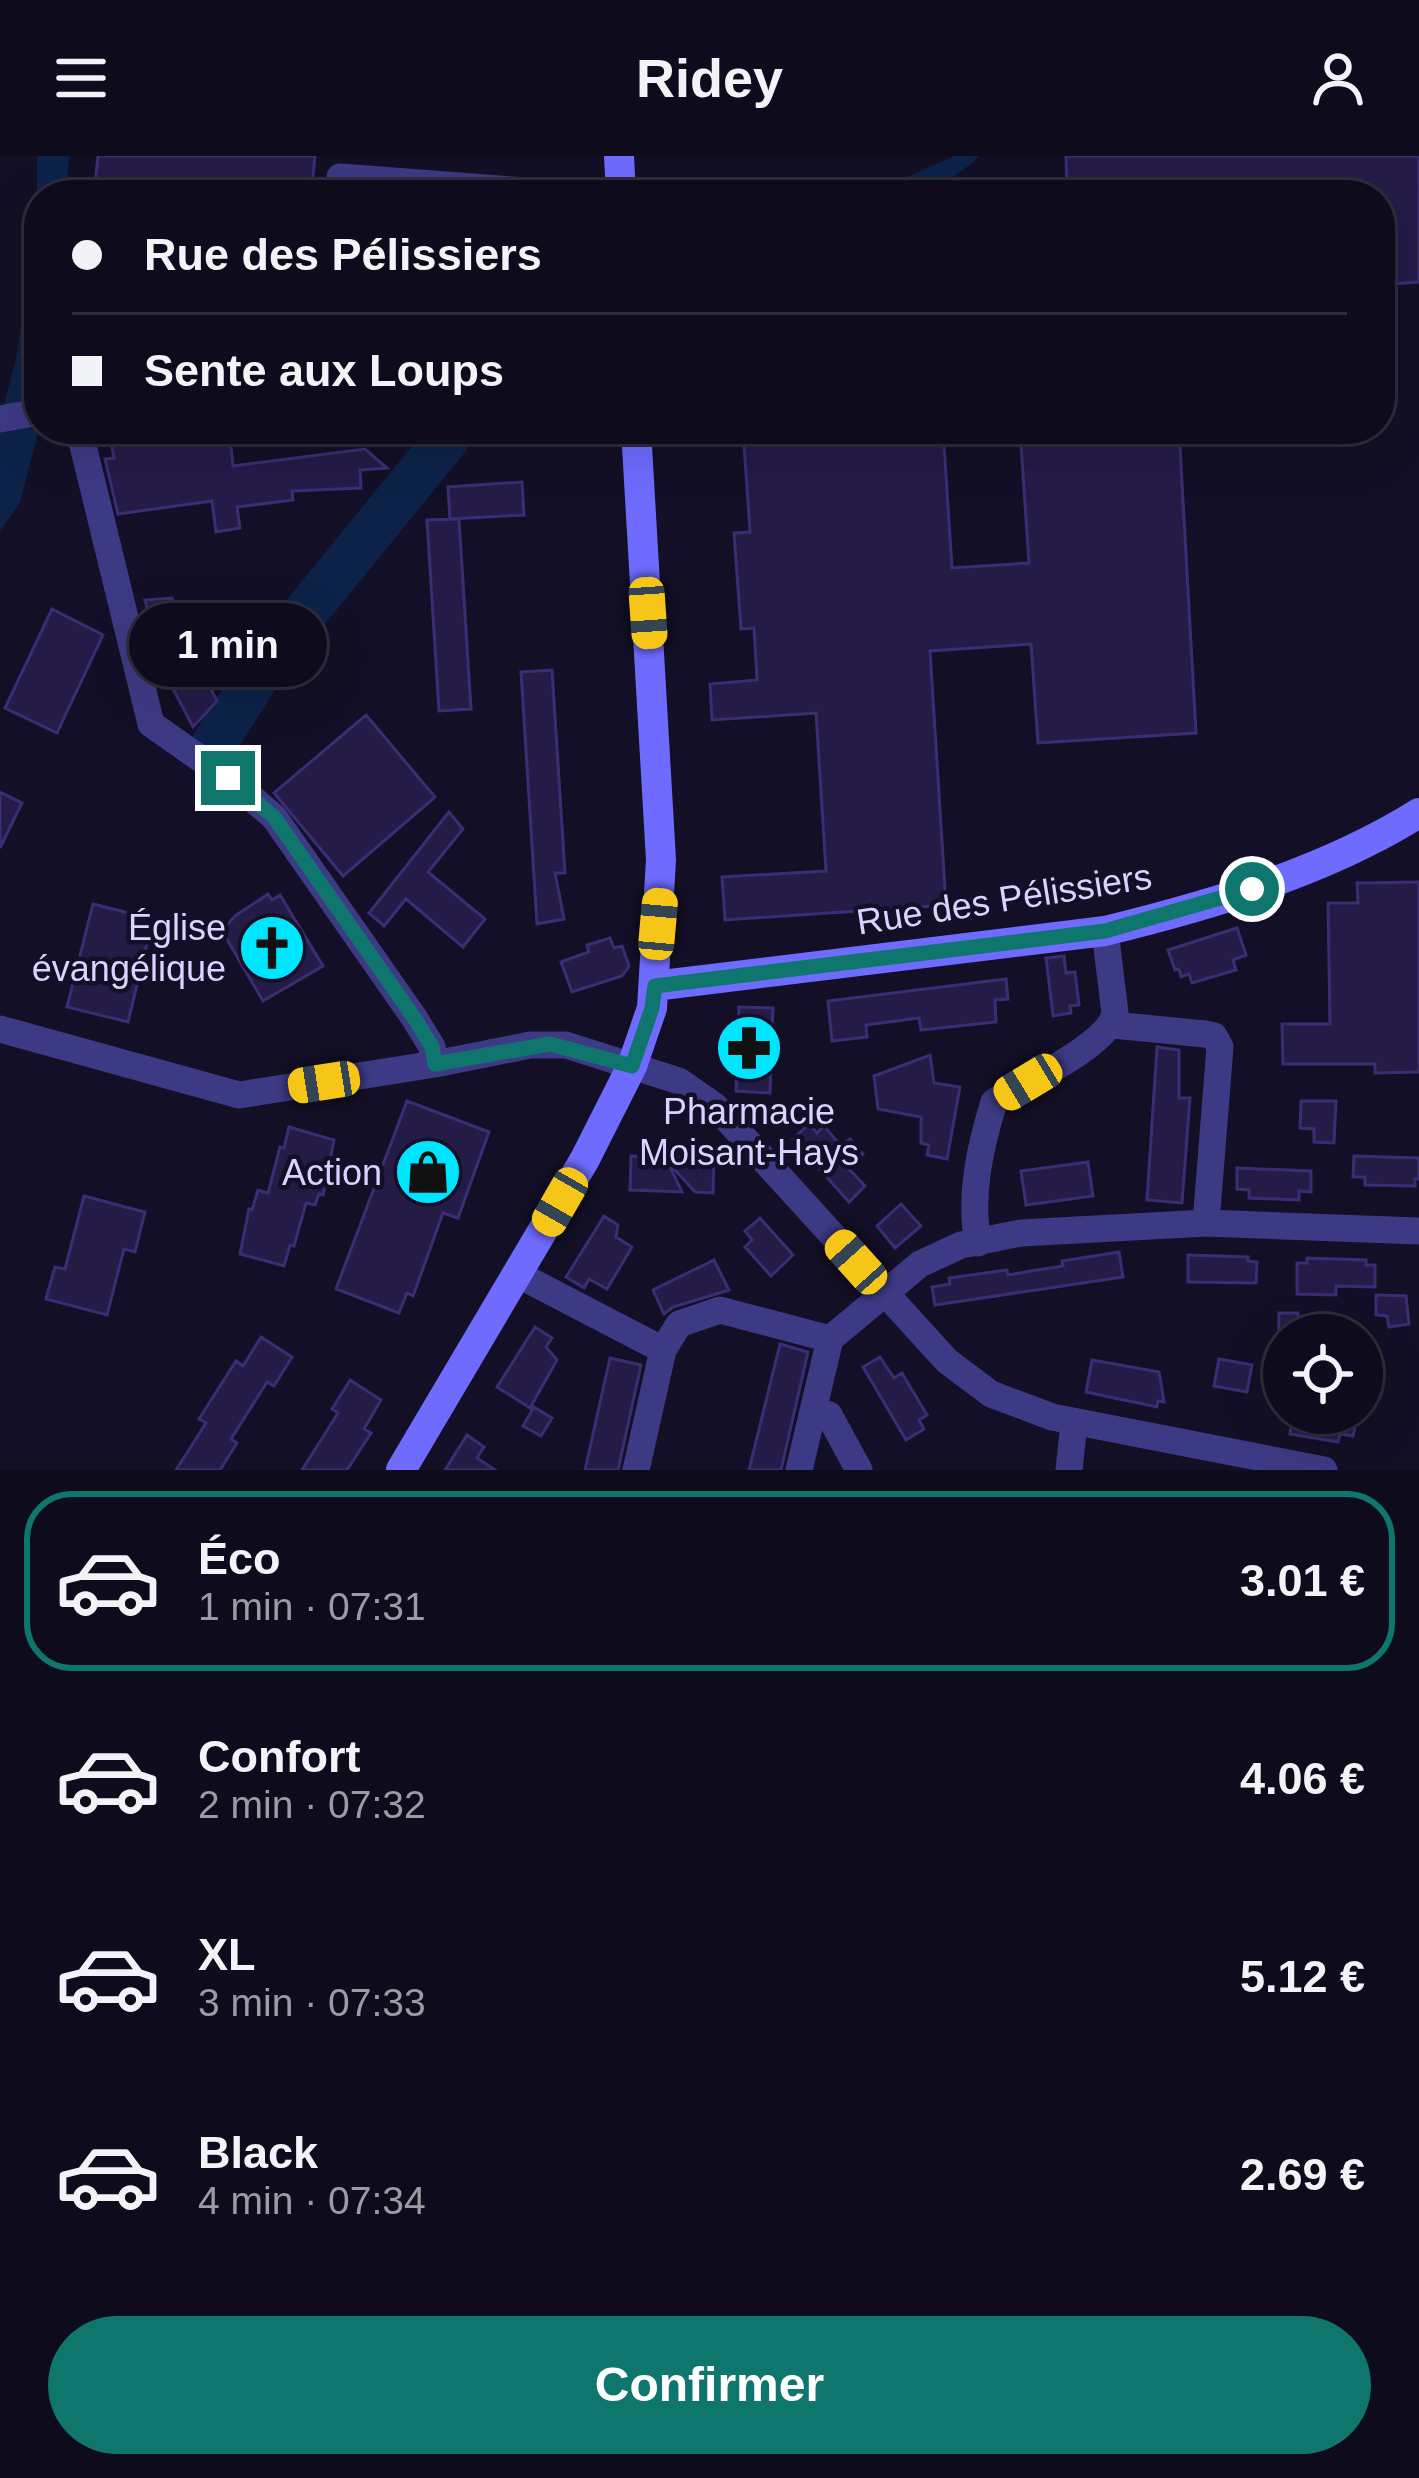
<!DOCTYPE html>
<html lang="fr">
<meta charset="utf-8">
<style>
:root{--surface:#0e0b1c;--page:#1c1929;--text:#f1f3f6;--muted:#9b9ba3;--line:#2e2b3b;--accent:#0f766e}
body{margin:0;font-family:Arial,sans-serif;background:var(--page);color:var(--text);height:100vh;display:flex;flex-direction:column;font-size:45px;white-space:nowrap}
*{box-sizing:border-box;margin:0}
p{font-size:39px;color:var(--muted)}
.icon{flex:none;width:66px;height:66px;fill:none;stroke:currentColor;stroke-width:2;stroke-linecap:round;stroke-linejoin:round}
.map{position:relative;height:1314px;overflow:hidden}
.drawer{display:flex;flex-direction:column;background:var(--surface);flex:1}
.drawer>*{flex:none}
.hud{position:absolute;left:24px;top:24px;width:1371px;height:264px;border-radius:48px;box-shadow:0 12px 48px #0002,0 0 0 3px var(--line);display:grid;align-content:center;height:264px;padding:0 48px;background:var(--surface)}
.fabs{position:absolute;left:1263px;top:1158px;display:grid;gap:24px}
.fabs a{display:grid;place-items:center;width:120px;height:120px;border-radius:50%;background:var(--surface);box-shadow:0 12px 48px #0002,0 0 0 3px var(--line);font-size:60px}
.end{position:absolute;width:54px;height:54px;margin:-27px;border:15px solid #0f766e;background:#fff;box-shadow:0 0 0 6px #fff}
.from{border-radius:50%}
.bubble{position:absolute;height:84px;border-radius:42px;background:var(--surface);box-shadow:0 12px 48px #0002,0 0 0 3px var(--line);font-size:39px;font-weight:600;line-height:84px;text-align:center}
.car{position:absolute;width:36px;height:72px;margin:-36px -18px;border-radius:15px;box-shadow:0 0 9px 3px #0007;background:linear-gradient(#f5c518 24%,#345 0 40%,#f5c518 0 76%,#345 0 86%,#f5c518 0)}
.hud b{display:flex;align-items:center;gap:42px;height:114px;font-size:45px}
.hud b+b{border-top:3px solid var(--line)}
.hud i{width:30px;height:30px;background:var(--text)}
ul{padding:21px 0 0;list-style:none}
li{display:flex;align-items:center;gap:36px;height:180px;margin:0 24px 18px;padding:0 24px;border:6px solid transparent;border-radius:48px}
li div{flex:1}
li b{display:block;font-size:45px}
li em{font-style:normal;font-weight:600}
li.selected{border-color:var(--accent)}
li>.icon{width:108px;height:108px;stroke-width:1.5}
.button{display:flex;gap:24px;margin-top:auto;padding:24px 48px}
.button a{flex:1;height:138px;border-radius:72px;background:var(--accent);color:#fff;font-size:48px;font-weight:600;line-height:138px;text-align:center}
header{display:flex;justify-content:space-between;align-items:center;height:156px;padding:0 48px;background:var(--surface);font-size:54px;font-weight:600}
.map>svg:first-child{display:block}
.water{fill:#0c2248}
.lines{fill:none;stroke-linecap:round;stroke-linejoin:round}
.river{stroke:#0c2248;stroke-width:45}
.building{fill:#241b47;stroke:#3b2d73;stroke-width:3}
.street{stroke:#3d3a85;stroke-width:27}
.secondary{stroke:#6f6bff;stroke-width:30}
.route{stroke:#0f766e;stroke-width:15}
.labels{text-anchor:middle;dominant-baseline:central;stroke-width:9;stroke-linejoin:round;paint-order:stroke}
.street-label{font-size:36px;fill:#d9d4ff;stroke:#130f26}
.poi-label{font-size:36px;fill:#d9d4ff;stroke:#130f26;text-anchor:end}
</style>
<header><svg class="icon" aria-label="menu" viewBox="0 0 24 24"><path d="M4 6h16M4 12h16M4 18h16"/></svg>Ridey<svg class="icon" aria-label="person" viewBox="0 0 24 24"><circle cx="12" cy="8" r="4"/><path d="M4 21q1-7 8-7t8 7"/></svg></header>
<div class="map">
<svg width="1419" height="1314" viewBox="0 0 1419 1314">
<rect width="100%" height="100%" fill="#130f26"/>
<path class="water" d="M37,0H69L66,39H39V273L20,347L0,375V265L16,202L37,69Z
M954,0H979C948,32 911,39 868,39Z"/>
<g class="lines">
<path class="river" d="M209,596L270,500L446,284"/>
</g>
<path class="building" d="M98,0H315L311,39H94Z
M1066,0H1419V126L1380,129V39H1067Z
M151,273H229L233,310L365,293L387,312L360,314L361,332L292,335L293,344L237,351L240,372L216,376L212,345L118,358L105,303L114,302L111,286L151,280Z
M743,273H943L952,412L1029,407L1020,273H1179L1196,577L1038,587L1031,488L930,495L946,749L725,764L722,721L826,715L816,557L712,564L710,528L757,524L754,472L741,473L734,377L750,376Z
M522,326L524,359L450,363L448,331Z
M459,363L471,553L439,555L427,364Z
M172,442L175,451L181,450L193,497L217,545L193,571L162,512L145,444Z
M52,453L103,479L57,577L5,552Z
M552,514L565,717H555L564,763L537,768L521,516Z
M366,559L435,641L343,720L274,637Z
M0,636L22,647L0,692Z
M449,656L463,673L428,716L485,763L463,791L406,743L384,770L369,757Z
M1419,726V916L1375,917V908H1283L1282,868H1330L1328,747H1358L1357,727Z
M268,738L272,744L280,739L323,810L263,845L222,775L235,760Z
M93,748L153,763L128,866L67,851Z
M1237,772L1246,799L1233,804L1236,814L1192,827L1189,818L1181,821L1179,813L1175,814L1168,794Z
M610,782L614,792L622,790L629,810L622,820L572,836L561,806L589,796L587,789Z
M1064,800L1066,817L1075,816L1079,849L1070,850L1071,857L1053,860L1046,802Z
M1006,823L1008,843L995,844L996,866L921,874L919,862L866,869L867,881L832,885L828,845Z
M739,851L773,852L771,898L753,889L771,910L770,937L736,935Z
M1157,891L1179,894V942H1190L1182,1047L1147,1044Z
M930,899L934,927L960,931L947,1003L927,999L929,989L921,987V961L878,953L874,920Z
M407,945L489,976L458,1062L443,1057L413,1140L407,1137L399,1157L336,1133Z
M1301,945H1336L1334,987L1314,986V973L1300,972Z
M809,968L817,977L824,970L841,990L850,983L863,998L849,1013L865,1030L849,1046L793,983Z
M289,971L334,984L323,1039L319,1038L315,1049L306,1047L294,1090L290,1089L284,1110L240,1098L249,1053L252,1054L258,1034L268,1037L280,991L284,992Z
M631,1000L714,1003L713,1037L695,1036L667,1005L682,1036L630,1034Z
M1354,1000L1419,1002V1023H1415V1030L1365,1029V1021H1353Z
M1088,1006L1093,1040L1026,1049L1021,1015Z
M1237,1012L1311,1015V1036L1299,1035V1044L1249,1042V1034L1237,1033Z
M84,1040L145,1056L135,1096L124,1093L107,1159L46,1143L55,1111L65,1113Z
M901,1048L921,1070L895,1092L877,1070Z
M604,1060L618,1069L616,1081L632,1091L607,1133L589,1123L584,1132L566,1121Z
M760,1062L793,1099L771,1120L745,1091L752,1084L745,1075Z
M1119,1096L1123,1121L935,1149L932,1131L950,1128L949,1122L1007,1114L1008,1119L1037,1114L1063,1110L1062,1105Z
M1188,1099L1248,1101V1105L1257,1106L1256,1127L1188,1126Z
M1307,1102L1366,1104V1109H1375V1131L1336,1130V1139L1297,1138V1107H1307Z
M714,1104L729,1134L673,1151L664,1158L653,1134Z
M1376,1139L1406,1140L1409,1168L1389,1171L1387,1160L1376,1159Z
M1279,1157H1298L1297,1179H1284V1213H1278Z
M535,1171L552,1182L546,1191L557,1204L530,1252L497,1231Z
M261,1181L292,1201L274,1230L267,1226L231,1283L237,1287L220,1314H176L206,1267L199,1263L236,1205L243,1210Z
M780,1188L808,1196L781,1314H749Z
M880,1201L894,1222L902,1217L927,1259L919,1264L924,1273L906,1284L863,1211Z
M610,1202L641,1209L618,1314H585Z
M1219,1203L1252,1209L1247,1236L1214,1230Z
M1092,1204L1159,1216L1164,1246L1158,1245L1157,1251L1086,1236Z
M350,1224L381,1244L364,1273L371,1277L347,1314H302L338,1257L332,1253Z
M534,1251L552,1262L541,1280L523,1270Z
M1293,1257H1358L1353,1280L1340,1278L1338,1286L1290,1278Z
M467,1279L484,1291L477,1302L495,1314H445Z"/>
<g class="lines">
<path class="street" d="M340,21L552,37
M0,263L39,256
M79,273L151,568L228,622L274,661L415,863L432,891L435,908
M1113,869L1205,878L1214,880L1220,891L1206,1067
M0,873L239,939L435,908L530,889H566L679,925L715,950L947,1205L991,1238L1052,1261L1324,1314
M978,1087C969,1040 980,991 994,946C1023,928 1109,889 1115,857L1105,775
M519,1119L663,1194
M813,1254L829,1259L859,1314
M636,1314L663,1194L679,1168L720,1154L830,1183
M799,1314L830,1183L920,1108L961,1089L1021,1077L1206,1067L1419,1075
M1069,1314L1074,1267"/>
<path class="secondary" d="M619,0L621,39
M654,830L1105,775C1211,749 1325,716 1419,657
M401,1314L585,1003L632,910L652,852L661,704L636,273"/>
</g>
<g class="lines">
<path class="route" d="M228,622L274,661L415,863L432,891L435,908L550,888L632,910L652,852L655,830L1105,775L1252,733"/>
</g>
<defs>
<g id="church-disc" transform="scale(3.45)"><circle r="9.5" fill="#00e5ff" stroke="#130f26"/><path d="M-1.2-6h2.4v3.5h3.3v2.4h-3.3V6h-2.4V-.1h-3.3v-2.4h3.3Z" fill="#111"/></g>
<g id="pharmacy-disc" transform="scale(3.45)"><circle r="9.5" fill="#00e5ff" stroke="#130f26"/><path d="M-2-6h4v4h4v4h-4v4h-4v-4h-4v-4h4Z" fill="#111"/></g>
<g id="shop-disc" transform="scale(3.45)"><circle r="9.5" fill="#00e5ff" stroke="#130f26"/><path d="M-5-2.5h2.3a2.7 3.5 0 0 1 5.4 0H5L5.5 6h-11ZM-1.5-2.5h3a1.5 2.3 0 0 0-3 0Z" fill="#111"/></g>
</defs>
<g fill-rule="evenodd">
<use href="#church-disc" x="272" y="792"/>
<use href="#pharmacy-disc" x="749" y="892"/>
<use href="#shop-disc" x="428" y="1016"/>
</g>
<g class="labels">
<g class="street-label">
<text transform="translate(1004 743) rotate(-9)">Rue des Pélissiers</text>
</g>
<g class="poi-label">
<text x="226" y="771">Église<tspan x="226" dy="41">évangélique</tspan></text>
<text x="749" y="955" text-anchor="middle">Pharmacie<tspan x="749" dy="41">Moisant-Hays</tspan></text>
<text x="382" y="1016">Action</text>
</g>
</g>
</svg>
<div class="fabs">
<a><svg class="icon" aria-label="locate" viewBox="0 0 24 24"><circle cx="12" cy="12" r="6"/><path d="M12 2v4M12 18v4M2 12h4M18 12h4"/></svg></a>
</div>
<i class="end from" style="left:1252px;top:733px"></i>
<i class="end" style="left:228px;top:622px"></i>
<div class="bubble" style="left:129px;top:447px;width:198px">1 min</div>
<i class="car" style="left:648px;top:457px;rotate:176deg"></i>
<i class="car" style="left:658px;top:768px;rotate:5deg"></i>
<i class="car" style="left:324px;top:926px;rotate:261deg"></i>
<i class="car" style="left:1028px;top:926px;rotate:239deg"></i>
<i class="car" style="left:560px;top:1046px;rotate:210deg"></i>
<i class="car" style="left:856px;top:1106px;rotate:318deg"></i>
<div class="hud">
<b><i class="from"></i>Rue des Pélissiers</b>
<b><i></i>Sente aux Loups</b>
</div>
</div>
<section class="drawer">
<ul>
<li class="selected"><svg class="icon" aria-label="car" viewBox="0 0 24 24"><path d="M5 17H2v-5l4-1 3-4h7l3 4 3 1v5h-3M9 17h6M6 11h13"/><circle cx="7" cy="17" r="2"/><circle cx="17" cy="17" r="2"/></svg><div><b>Éco</b><p>1 min · 07:31</p></div><em>3.01 €</em></li>
<li><svg class="icon" aria-label="car" viewBox="0 0 24 24"><path d="M5 17H2v-5l4-1 3-4h7l3 4 3 1v5h-3M9 17h6M6 11h13"/><circle cx="7" cy="17" r="2"/><circle cx="17" cy="17" r="2"/></svg><div><b>Confort</b><p>2 min · 07:32</p></div><em>4.06 €</em></li>
<li><svg class="icon" aria-label="car" viewBox="0 0 24 24"><path d="M5 17H2v-5l4-1 3-4h7l3 4 3 1v5h-3M9 17h6M6 11h13"/><circle cx="7" cy="17" r="2"/><circle cx="17" cy="17" r="2"/></svg><div><b>XL</b><p>3 min · 07:33</p></div><em>5.12 €</em></li>
<li><svg class="icon" aria-label="car" viewBox="0 0 24 24"><path d="M5 17H2v-5l4-1 3-4h7l3 4 3 1v5h-3M9 17h6M6 11h13"/><circle cx="7" cy="17" r="2"/><circle cx="17" cy="17" r="2"/></svg><div><b>Black</b><p>4 min · 07:34</p></div><em>2.69 €</em></li>
</ul>
<div class="button"><a>Confirmer</a></div>
</section>
